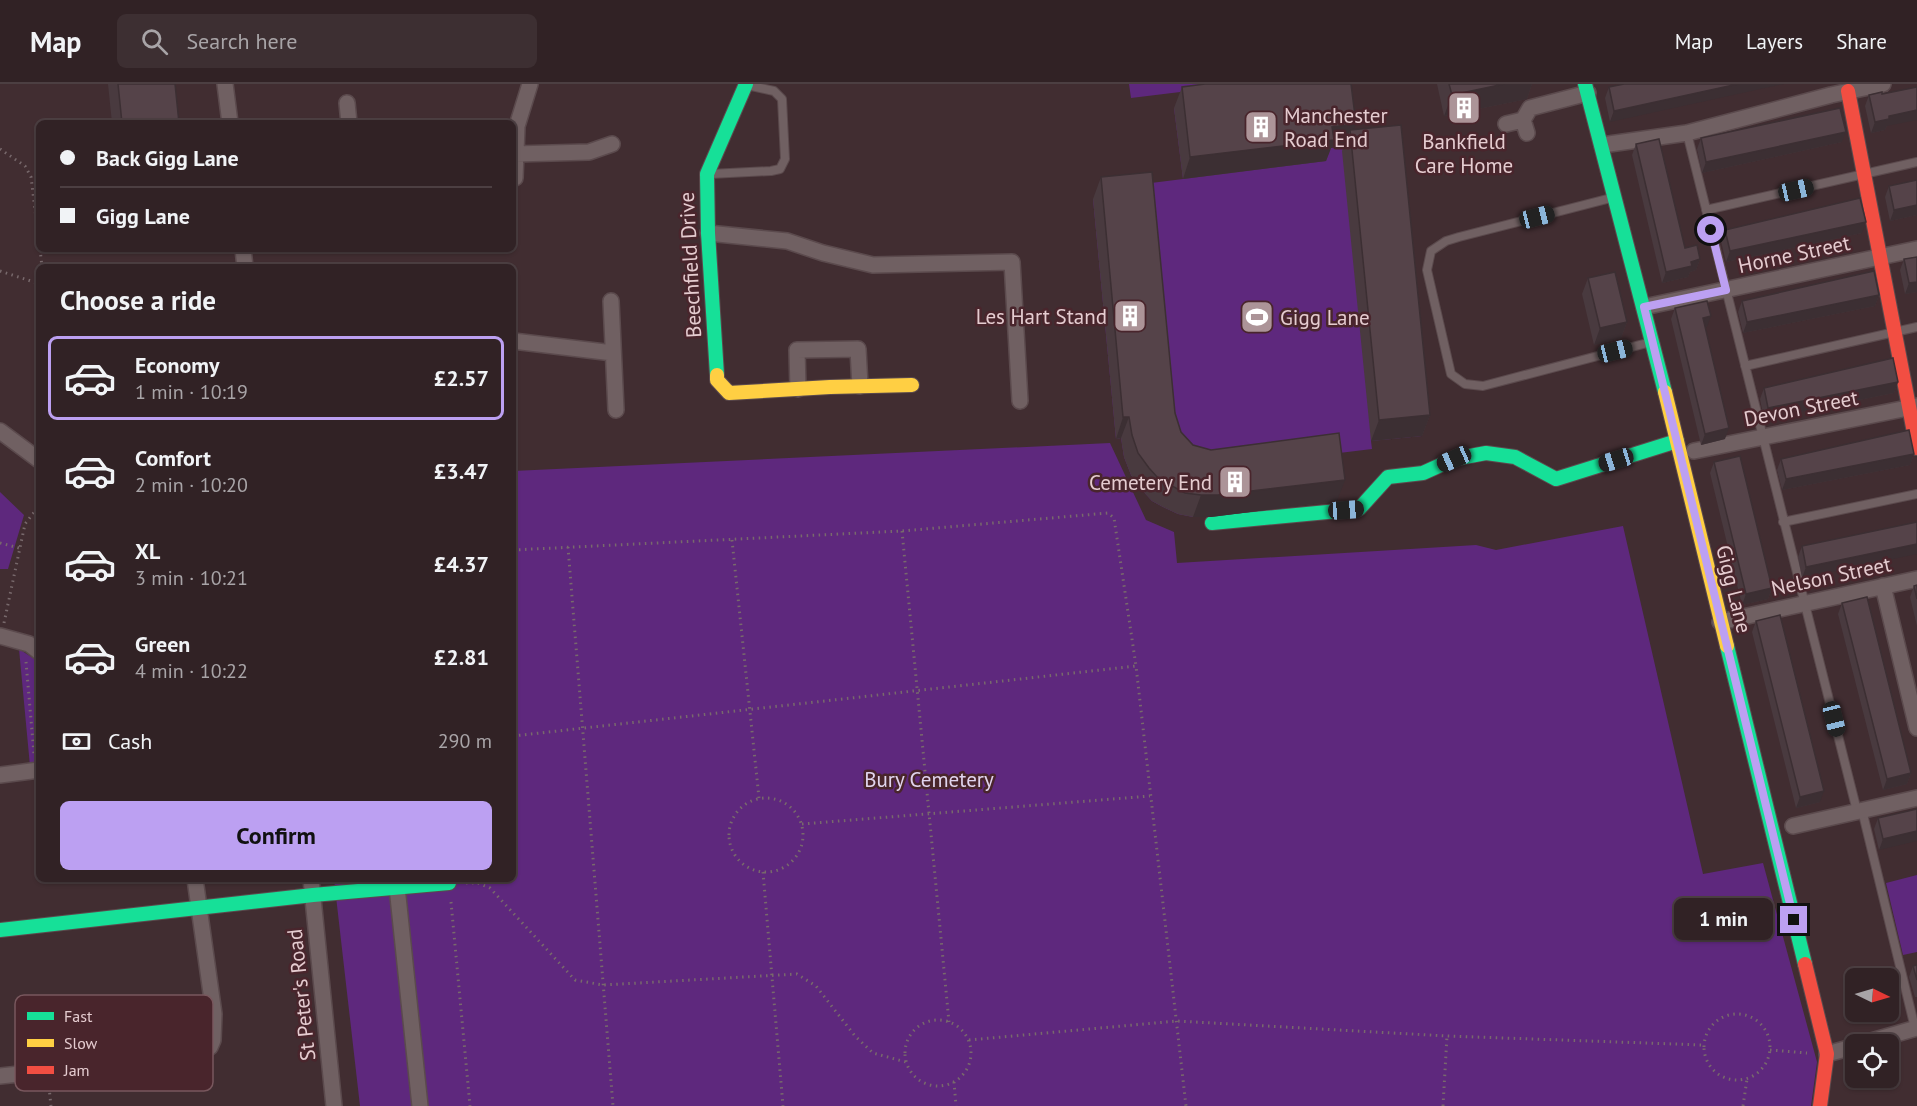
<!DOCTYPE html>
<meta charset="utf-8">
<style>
:root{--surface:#312225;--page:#3d2f32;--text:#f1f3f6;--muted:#a8a4a7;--line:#4c3f42;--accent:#bca0f2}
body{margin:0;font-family:"PT Sans",sans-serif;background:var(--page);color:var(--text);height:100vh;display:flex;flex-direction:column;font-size:22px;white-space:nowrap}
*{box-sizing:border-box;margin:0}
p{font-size:20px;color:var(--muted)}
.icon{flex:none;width:33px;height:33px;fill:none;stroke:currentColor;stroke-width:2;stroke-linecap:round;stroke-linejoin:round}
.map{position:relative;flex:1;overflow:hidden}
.panel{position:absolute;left:36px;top:180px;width:480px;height:618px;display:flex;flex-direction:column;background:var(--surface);border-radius:9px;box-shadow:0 2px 4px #0004,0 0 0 2px var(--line)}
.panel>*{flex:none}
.hud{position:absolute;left:36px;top:36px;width:480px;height:132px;border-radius:9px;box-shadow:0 2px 4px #0004,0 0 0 2px var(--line);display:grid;align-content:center;height:132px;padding:0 24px;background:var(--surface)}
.needle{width:39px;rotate:95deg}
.buttons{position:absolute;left:1845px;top:884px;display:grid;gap:12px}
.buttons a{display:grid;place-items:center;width:54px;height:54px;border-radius:9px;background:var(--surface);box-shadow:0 2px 4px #0004,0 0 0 2px var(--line);font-size:30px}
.end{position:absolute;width:27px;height:27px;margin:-14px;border:8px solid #bca0f2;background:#111;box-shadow:0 0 0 3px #111}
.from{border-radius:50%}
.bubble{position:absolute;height:42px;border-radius:9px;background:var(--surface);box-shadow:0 2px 4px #0004,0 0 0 2px var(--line);font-size:20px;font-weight:700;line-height:42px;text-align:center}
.car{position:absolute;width:18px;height:36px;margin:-18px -9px;border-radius:8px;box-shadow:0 0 4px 2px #0007;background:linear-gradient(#222 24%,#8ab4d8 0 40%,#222 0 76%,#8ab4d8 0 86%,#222 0)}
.hud b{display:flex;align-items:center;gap:21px;height:57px;font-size:22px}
.hud b+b{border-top:2px solid var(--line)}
.hud i{width:15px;height:15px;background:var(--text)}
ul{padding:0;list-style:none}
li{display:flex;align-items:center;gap:18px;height:84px;margin:0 12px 9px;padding:0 12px;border:3px solid transparent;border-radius:9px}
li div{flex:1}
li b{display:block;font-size:22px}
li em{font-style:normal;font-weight:700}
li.active{border-color:var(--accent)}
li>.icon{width:54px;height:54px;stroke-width:1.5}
h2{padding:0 24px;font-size:27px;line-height:72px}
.pay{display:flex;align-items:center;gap:15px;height:66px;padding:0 24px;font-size:22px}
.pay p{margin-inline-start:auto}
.cta{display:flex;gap:12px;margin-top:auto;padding:12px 24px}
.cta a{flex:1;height:69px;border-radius:9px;background:var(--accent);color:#111;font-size:24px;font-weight:700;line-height:69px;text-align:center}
header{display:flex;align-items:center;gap:36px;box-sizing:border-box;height:84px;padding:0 30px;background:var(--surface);border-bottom:2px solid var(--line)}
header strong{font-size:28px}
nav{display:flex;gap:33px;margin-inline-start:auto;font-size:21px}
.search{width:420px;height:54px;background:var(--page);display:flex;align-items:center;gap:15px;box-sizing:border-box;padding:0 21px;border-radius:9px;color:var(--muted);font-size:22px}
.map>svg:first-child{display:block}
.green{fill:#5e287d}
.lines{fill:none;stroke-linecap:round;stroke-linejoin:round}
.lane-casing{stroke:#5b4a4d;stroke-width:10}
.street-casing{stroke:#5b4a4d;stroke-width:18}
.fast-casing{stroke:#5b4a4d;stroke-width:16}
.slow-casing{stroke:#5b4a4d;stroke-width:16}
.jam-casing{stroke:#5b4a4d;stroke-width:16}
.path{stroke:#78696c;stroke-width:3;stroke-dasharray:1.5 4.5;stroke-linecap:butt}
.lane{stroke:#706062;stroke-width:8}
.street{stroke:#706062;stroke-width:15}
.fast{stroke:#16e098;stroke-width:14}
.slow{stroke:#ffcf43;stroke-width:14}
.jam{stroke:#f24e42;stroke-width:14}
.wall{fill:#493a3f}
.shaded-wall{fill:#3c2f33}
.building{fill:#554349;stroke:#3c2f33;stroke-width:1.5}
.route{stroke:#bca0f2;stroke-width:8}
.labels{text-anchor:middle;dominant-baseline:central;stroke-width:5;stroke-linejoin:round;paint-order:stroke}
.poi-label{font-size:21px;fill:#e5ccd0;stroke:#49252c;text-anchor:start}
.street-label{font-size:21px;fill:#e5ccd0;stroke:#49252c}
.park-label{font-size:21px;fill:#e1d4ee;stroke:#49252c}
.key{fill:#49252c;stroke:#78575d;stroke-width:1.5}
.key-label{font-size:16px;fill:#e5ccd0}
</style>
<header>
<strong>Map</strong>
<div class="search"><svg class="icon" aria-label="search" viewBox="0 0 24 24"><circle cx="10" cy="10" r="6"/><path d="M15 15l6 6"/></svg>Search here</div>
<nav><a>Map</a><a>Layers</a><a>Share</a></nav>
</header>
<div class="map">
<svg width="1917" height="1022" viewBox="0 0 1917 1022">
<rect width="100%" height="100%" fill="#412d31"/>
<path class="green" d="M1129,0H1246L1131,14Z
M1341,4L1348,66L1394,62L1422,352L1371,357L1372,365L1331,370L1211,433H1193L1178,430L1163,423L1152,417L1141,405L1131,391L1124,373L1121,354L1116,355L1093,115L1144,110L1143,100L1183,95L1174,24Z
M1110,359L1146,436L1174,448L1177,479L1476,461L1496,466L1623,442L1703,790L1763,779L1817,978L1811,1022H360L334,795H513V387Z
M0,408L24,431L8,485H0Z
M19,565L39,578V681L30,682Z
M1917,791V868L1903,871L1886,799Z"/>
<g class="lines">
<g class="lane-casing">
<path id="lane" d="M1687,49C1742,275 1801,501 1857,727
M710,90L771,87L780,85L785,75L782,15L774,7L747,1
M1615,113L1459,153L1446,157L1431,167L1427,186L1451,290L1465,300L1483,302L1651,258
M1706,126L1917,78
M1745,282L1917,243
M1783,438L1917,410
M1862,726L1915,944"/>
</g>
<g class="street-casing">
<path id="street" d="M225,0L230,39
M347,19L349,39
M1523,36L1530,24L1588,9
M1506,40L1523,36L1527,49
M1602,61L1687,49L1831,11L1883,0
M515,70L589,68L612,60
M515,94L517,42L530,0
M708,149L787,157L823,169L873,181L1012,178L1020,317
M243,165L245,183
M611,217L616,326
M1644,223L1917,165
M513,257L613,269
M798,305L797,266L858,265L860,302
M0,347L39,376
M1694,367L1917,322
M1883,502L1917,644
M1720,538L1917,495
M0,552L29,560L39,568
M0,691L39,686
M1793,742L1917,714
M311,795L334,1022
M397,803L420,1022
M1861,960L1917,944
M1827,970L1856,962
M0,992L161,975L203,967L210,963L213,956L214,930L195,795"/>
</g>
<g class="fast-casing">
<path id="fast" d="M1585,0L1665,308
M717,291L708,149L707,90L746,0
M1212,439L1359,425L1388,393L1423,389L1454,375L1486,369L1515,373L1556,395L1677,357
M1727,562L1805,880
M0,846L313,811L449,799"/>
</g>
<g class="slow-casing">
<path id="slow" d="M717,291V296L729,309L830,303L912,301
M1665,308L1727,562"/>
</g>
<g class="jam-casing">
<path id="jam" d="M1848,7L1917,364
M1805,880L1827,970L1820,1022"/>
</g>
<path class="path" d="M0,65L25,82L31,93L39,158
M40,165L42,183
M0,187L37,199L39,197
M902,447L949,938
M732,456L759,714
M0,459L19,464
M568,463L613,1022
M513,466L902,447L1108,429L1114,434L1136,582
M4,539L25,440L39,422
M26,578L34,670
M513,652L1136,582L1186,1022
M729 751a37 37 0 1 1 74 0a37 37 0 1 1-74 0Z
M802,740L1150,712
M763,788L783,1022
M466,799H478L490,804L575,896L603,901L797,890L816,902L855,952L873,969L906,978
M451,818L470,1022
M1704 963a33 33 0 1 1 66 0a33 33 0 1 1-66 0Z
M905 969a33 33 0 1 1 66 0a33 33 0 1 1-66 0Z
M969,956L1177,937L1447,952L1703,961
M1770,966L1807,969
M954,998L956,1022
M49,1003L51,1022
M1443,1022L1447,952
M1743,1022L1747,995"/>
<use href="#lane" class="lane"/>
<use href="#street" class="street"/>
<use href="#fast" class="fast"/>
<use href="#slow" class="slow"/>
<use href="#jam" class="jam"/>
</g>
<path class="wall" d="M108,0H175L179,39H112Z
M1437,0H1532L1527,15L1444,32Z
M1624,0L1610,38L1605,14L1609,3Z
M1182,3L1354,45L1430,331L1422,352L1371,357L1342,67L1344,62L1331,64L1326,77L1183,95L1174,24Z
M1869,11L1887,42L1885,46L1871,49L1865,22Z
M1701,54L1842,58L1702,89L1697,65Z
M1636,60L1685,164L1700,175L1696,186L1690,188L1688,193L1662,199L1632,71Z
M1101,93L1181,348L1193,361L1337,417L1211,433H1193L1178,430L1163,423L1152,417L1141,405L1131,391L1124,373L1121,354L1116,355L1093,115Z
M1917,96V131L1890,137L1885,113L1889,102Z
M1725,146L1862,149L1726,178L1721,157Z
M1917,173V208L1905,210L1900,186L1904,175Z
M1588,194L1627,238L1621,254L1594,261L1582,210Z
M1879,211L1875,222L1743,249L1738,228L1742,217Z
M1675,224L1707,243H1705L1725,355L1701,361L1671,235Z
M1898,298L1894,309L1764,335L1760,315L1764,304Z
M1914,370L1910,381L1782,406L1777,386L1781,375Z
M1714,378L1772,504L1768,515L1742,521L1710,389Z
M1917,438L1802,494L1798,473L1802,462Z
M1917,501V542L1910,513L1914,502Z
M1842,519L1911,689L1907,700L1883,706L1838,530Z
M1756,537L1820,718L1796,724L1752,548Z
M1917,725L1879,766L1874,745L1878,734Z
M1917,881V913H1915L1909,893L1913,882Z"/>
<path class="shaded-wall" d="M1504,0H1532L1527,15L1444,32L1452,11Z
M1738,0H1784L1610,38L1614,27Z
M1917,26V36L1887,42L1885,46L1871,49L1875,38L1889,32Z
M1356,40L1351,54L1350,46L1344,62L1331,64L1326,77L1183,95L1190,73L1332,43Z
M1846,48L1842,58L1702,89L1706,78Z
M1917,121V131L1890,137L1894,126Z
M1866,138L1862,149L1726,178L1730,167Z
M1700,175L1696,186L1690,188L1688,193L1662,199L1666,188L1691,178Z
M1917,198V208L1905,210L1909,199Z
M1879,211L1875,222L1743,249L1747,238Z
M1711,232L1707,243L1699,245L1703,234Z
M1627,238L1621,254L1594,261L1600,244Z
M1898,298L1894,309L1764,335L1768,324Z
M1430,331L1422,352L1371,357L1379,336Z
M1123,333H1129L1121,354L1116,355Z
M1729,344L1725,355L1701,361L1705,350Z
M1914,370L1910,381L1782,406L1786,395Z
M1345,396L1337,417L1211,433H1193L1201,411Z
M1917,460V470L1802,494L1806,483Z
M1772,504L1768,515L1742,521L1746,510Z
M1911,689L1907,700L1883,706L1887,695Z
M1824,707L1820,718L1796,724L1800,713Z
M1917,747V757L1879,766L1883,755Z"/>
<path class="building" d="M118,0H175L179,39H122Z
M1205,0H1351L1356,40L1332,43L1334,56L1190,73L1182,3Z
M1449,0H1504L1452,11Z
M1624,0H1738L1614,27L1609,3Z
M1917,3V26L1889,32V35L1875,38L1869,11L1882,8V10Z
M1840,24L1846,48L1706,78L1701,54Z
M1401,41L1430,331L1379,336L1350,46Z
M1659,55L1685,164L1697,161L1700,175L1691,178L1692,182L1666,188L1636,60Z
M1152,88L1175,329L1181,348L1193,361L1211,366L1339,349L1345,396L1218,411H1201L1185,409L1159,395L1149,384L1138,369L1132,351L1129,333H1123L1101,93Z
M1917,96V121L1894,126L1889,102Z
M1860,114L1866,138L1730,167L1725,146Z
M1917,173V198L1909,199L1904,175Z
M1874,187L1879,211L1747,238L1742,217Z
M1615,188L1627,238L1600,244L1588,194Z
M1707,217L1711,232L1703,234L1729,344L1705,350L1675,224Z
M1893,274L1898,298L1768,324L1764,304Z
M1909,346L1914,370L1786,395L1781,375Z
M1740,372L1772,504L1746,510L1714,378Z
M1917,438V460L1806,483L1802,462Z
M1917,501V515L1914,502Z
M1867,513L1911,689L1887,695L1842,519Z
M1780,531L1824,707L1800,713L1756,537Z
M1917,725V747L1883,755L1878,734Z
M1917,881V896L1913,882Z"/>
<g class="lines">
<path class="route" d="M1711,146L1726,206L1644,223L1794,836"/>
</g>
<defs>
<g id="building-square" transform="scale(1.725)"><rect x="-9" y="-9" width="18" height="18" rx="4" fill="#ac9498" stroke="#49252c"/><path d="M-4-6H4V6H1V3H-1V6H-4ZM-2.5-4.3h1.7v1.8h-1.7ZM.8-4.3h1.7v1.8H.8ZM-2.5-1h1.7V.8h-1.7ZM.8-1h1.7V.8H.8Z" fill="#fff"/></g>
<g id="stadium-square" transform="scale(1.725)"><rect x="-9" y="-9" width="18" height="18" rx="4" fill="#ac9498" stroke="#49252c"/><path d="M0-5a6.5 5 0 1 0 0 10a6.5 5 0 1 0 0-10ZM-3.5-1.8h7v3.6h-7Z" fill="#fff"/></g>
</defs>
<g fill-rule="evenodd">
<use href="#building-square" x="1464" y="24"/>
<use href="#building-square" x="1261" y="43"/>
<use href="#building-square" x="1130" y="232"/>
<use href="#stadium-square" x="1257" y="233"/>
<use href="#building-square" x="1235" y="398"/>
</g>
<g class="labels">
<g class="poi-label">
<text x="1284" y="31">Manchester<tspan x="1284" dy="24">Road End</tspan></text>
<text x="1464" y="57" text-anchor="middle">Bankfield<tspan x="1464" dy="24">Care Home</tspan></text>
<text x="1107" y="232" text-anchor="end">Les Hart Stand</text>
<text x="1280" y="233">Gigg Lane</text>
<text x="1212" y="398" text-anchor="end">Cemetery End</text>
</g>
<g class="street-label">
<text transform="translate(1794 170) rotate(-12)">Horne Street</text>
<text transform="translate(690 181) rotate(-93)">Beechfield Drive</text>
<text transform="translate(1801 324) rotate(-11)">Devon Street</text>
<text transform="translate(1831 492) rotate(-12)">Nelson Street</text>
<text transform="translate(1734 505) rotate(76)">Gigg Lane</text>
<text transform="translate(301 911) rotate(-96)">St Peter's Road</text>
</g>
<g class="park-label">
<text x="929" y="695">Bury Cemetery</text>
</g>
</g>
<rect x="15" y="911" width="198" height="96" rx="9" class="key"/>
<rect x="27" y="928" width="27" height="8" fill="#16e098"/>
<rect x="27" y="955" width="27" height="8" fill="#ffcf43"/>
<rect x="27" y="982" width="27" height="8" fill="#f24e42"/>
<g class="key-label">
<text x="64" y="938">Fast</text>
<text x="64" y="965">Slow</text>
<text x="64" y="992">Jam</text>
</g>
</svg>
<div class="buttons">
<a><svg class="needle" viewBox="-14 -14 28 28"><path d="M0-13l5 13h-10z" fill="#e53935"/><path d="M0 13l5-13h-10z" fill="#a8a4a7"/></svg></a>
<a><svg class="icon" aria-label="locate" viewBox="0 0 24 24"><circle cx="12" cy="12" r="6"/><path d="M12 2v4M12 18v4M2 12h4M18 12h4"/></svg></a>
</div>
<i class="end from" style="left:1711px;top:146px"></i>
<i class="end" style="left:1794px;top:836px"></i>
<div class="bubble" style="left:1674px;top:814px;width:99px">1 min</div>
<i class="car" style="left:1796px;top:106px;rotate:77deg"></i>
<i class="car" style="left:1537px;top:133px;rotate:76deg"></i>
<i class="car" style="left:1615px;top:267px;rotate:76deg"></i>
<i class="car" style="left:1454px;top:375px;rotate:246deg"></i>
<i class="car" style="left:1616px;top:376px;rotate:253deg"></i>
<i class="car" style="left:1346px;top:426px;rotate:86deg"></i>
<i class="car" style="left:1834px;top:635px;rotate:166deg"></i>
<div class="hud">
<b><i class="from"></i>Back Gigg Lane</b>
<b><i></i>Gigg Lane</b>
</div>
<section class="panel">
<h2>Choose a ride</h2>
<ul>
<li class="active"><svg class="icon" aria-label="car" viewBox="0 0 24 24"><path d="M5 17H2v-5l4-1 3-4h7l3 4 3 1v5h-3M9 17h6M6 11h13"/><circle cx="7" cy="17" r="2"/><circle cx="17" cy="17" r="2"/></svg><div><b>Economy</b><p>1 min · 10:19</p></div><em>£2.57</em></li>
<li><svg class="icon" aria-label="car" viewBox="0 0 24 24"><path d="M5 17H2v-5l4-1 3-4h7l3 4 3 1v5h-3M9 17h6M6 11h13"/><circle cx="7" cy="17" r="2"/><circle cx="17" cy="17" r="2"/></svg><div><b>Comfort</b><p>2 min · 10:20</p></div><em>£3.47</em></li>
<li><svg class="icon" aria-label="car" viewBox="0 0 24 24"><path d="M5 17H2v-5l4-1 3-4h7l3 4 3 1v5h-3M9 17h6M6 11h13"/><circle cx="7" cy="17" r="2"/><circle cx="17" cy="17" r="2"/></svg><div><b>XL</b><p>3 min · 10:21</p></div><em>£4.37</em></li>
<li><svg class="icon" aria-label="car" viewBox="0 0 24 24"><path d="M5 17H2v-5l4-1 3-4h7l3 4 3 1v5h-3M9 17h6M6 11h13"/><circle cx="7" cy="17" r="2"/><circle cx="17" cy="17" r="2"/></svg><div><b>Green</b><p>4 min · 10:22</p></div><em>£2.81</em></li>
</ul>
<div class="pay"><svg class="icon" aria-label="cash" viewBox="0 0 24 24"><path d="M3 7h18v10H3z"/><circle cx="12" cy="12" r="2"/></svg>Cash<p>290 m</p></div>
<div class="cta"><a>Confirm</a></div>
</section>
</div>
